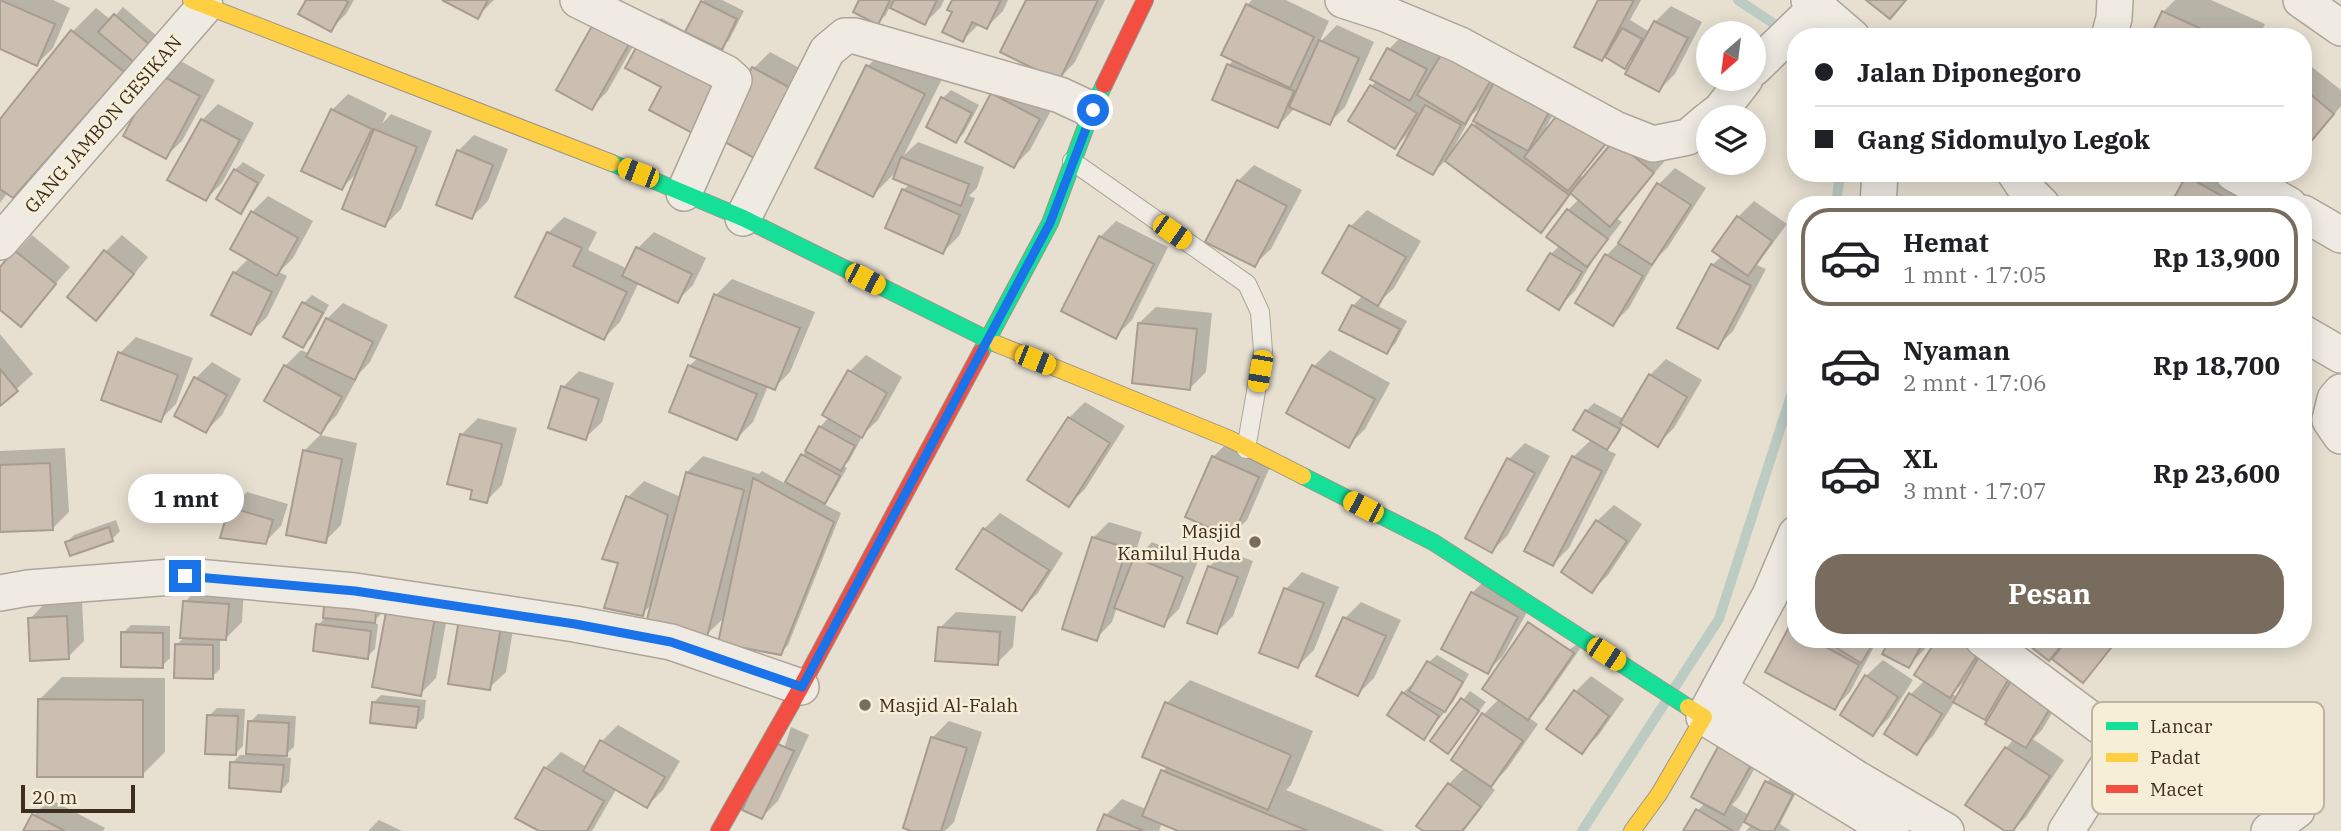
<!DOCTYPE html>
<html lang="id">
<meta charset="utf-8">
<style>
:root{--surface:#fff;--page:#f6f6f6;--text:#202124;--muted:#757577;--line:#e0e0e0;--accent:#786c5e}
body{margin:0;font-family:"IBM Plex Serif",serif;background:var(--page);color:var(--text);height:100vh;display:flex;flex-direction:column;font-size:26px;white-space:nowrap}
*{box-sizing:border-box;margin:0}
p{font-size:23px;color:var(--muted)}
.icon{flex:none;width:38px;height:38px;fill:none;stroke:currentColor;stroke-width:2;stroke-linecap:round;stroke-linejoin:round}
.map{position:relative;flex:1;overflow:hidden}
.details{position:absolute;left:1787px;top:196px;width:525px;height:452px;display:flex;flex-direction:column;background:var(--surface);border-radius:28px;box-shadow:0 4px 18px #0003}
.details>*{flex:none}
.banner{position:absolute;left:1787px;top:28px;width:525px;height:154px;border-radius:28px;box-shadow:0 4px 18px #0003;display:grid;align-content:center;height:154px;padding:0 28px;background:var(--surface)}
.needle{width:46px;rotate:208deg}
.tools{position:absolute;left:1696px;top:21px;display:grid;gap:14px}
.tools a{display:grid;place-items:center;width:70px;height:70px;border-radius:50%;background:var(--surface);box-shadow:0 4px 18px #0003;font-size:35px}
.scale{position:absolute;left:21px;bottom:18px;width:114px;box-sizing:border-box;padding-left:7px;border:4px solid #3d2e20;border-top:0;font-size:19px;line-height:24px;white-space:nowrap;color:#3d2e20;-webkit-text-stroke:5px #f7eed8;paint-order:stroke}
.end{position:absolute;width:32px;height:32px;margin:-16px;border:9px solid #1a73e8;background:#fff;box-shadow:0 0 0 4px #fff}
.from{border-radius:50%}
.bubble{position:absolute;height:49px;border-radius:24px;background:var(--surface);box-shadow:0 4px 18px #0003;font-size:23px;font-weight:700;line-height:49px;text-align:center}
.car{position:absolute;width:21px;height:42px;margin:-21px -10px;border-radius:9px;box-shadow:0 0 5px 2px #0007;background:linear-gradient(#f5c518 24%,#345 0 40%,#f5c518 0 76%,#345 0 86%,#f5c518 0)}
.banner b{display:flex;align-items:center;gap:24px;height:66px;font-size:26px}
.banner b+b{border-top:2px solid var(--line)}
.banner i{width:18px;height:18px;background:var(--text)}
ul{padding:12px 0 0;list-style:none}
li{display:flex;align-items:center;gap:21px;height:98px;margin:0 14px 10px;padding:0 14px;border:4px solid transparent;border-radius:28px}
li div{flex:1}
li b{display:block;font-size:26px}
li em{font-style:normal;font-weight:700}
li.current{border-color:var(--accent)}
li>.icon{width:63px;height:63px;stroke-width:1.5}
.cta{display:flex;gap:14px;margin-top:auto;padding:14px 28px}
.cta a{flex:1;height:80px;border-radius:28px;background:var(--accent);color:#fff;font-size:28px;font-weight:700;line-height:80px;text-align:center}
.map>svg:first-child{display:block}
.shadow{fill:#0003;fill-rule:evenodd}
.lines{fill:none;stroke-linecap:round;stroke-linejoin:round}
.stream{stroke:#bcccc2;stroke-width:10}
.building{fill:#cbbfb2;stroke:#a89c90;stroke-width:2}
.lane-casing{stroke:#ada599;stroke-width:20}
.street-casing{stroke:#ada599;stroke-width:38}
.fast-casing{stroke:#9c958a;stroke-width:18}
.slow-casing{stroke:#9c958a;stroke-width:18}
.jam-casing{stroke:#9c958a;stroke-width:18}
.lane{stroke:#efebe3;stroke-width:18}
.street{stroke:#efebe3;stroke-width:35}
.fast{stroke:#16e098;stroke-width:16}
.slow{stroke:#ffcf43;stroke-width:16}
.jam{stroke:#f24e42;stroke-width:16}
.route{stroke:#1a73e8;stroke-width:9}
.poi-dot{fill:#786c5e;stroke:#f7eed8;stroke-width:2.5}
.labels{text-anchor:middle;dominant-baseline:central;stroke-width:5;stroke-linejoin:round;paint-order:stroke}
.street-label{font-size:19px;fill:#3d2e20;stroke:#f7eed8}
.poi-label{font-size:19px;fill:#3d2e20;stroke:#f7eed8;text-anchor:end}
.key{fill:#f7eed8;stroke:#bfb4a1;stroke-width:2}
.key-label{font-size:19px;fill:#3d2e20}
</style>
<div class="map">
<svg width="2341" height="831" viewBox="0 0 2341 831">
<rect width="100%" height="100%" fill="#e7e0d1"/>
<path class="shadow" d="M0,0H53L70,8L53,48L37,64L0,47Z
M308,0H354L346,14L330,30Z
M445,0H494L477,17Z
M704,0H722L744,11L729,40L719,50L742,63L711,117L663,87L645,34L661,18L687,32Z
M860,0H944L941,7L925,23L890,6L886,15L878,22Z
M954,0H1008L1003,11L987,27L979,24L963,40L954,11Z
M1028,0H1105L1075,62L1059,79Z
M1252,0H1286L1329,21L1319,43L1337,25L1374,42L1345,107L1329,123L1295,108L1278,126L1229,65L1234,59L1247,5Z
M1600,0H1641L1630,20L1650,32L1655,22L1671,6L1702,22L1675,74L1659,90L1636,55L1625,66L1606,56L1602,59Z
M2175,0H2211L2265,24L2259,37H2152L2163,12Z
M123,7L157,36L36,172L13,195L8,192L0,203V121L73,31L96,8L111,20Z
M648,20L607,92L591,108L559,89Z
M1405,33L1505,69L1517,56L1570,84L1544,131L1621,127L1581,176L1584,179L1615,141L1669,156L1616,218L1622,222L1596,255L1575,291L1559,307L1551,254L1560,245L1568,210L1579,199L1572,193L1557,214L1541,230L1446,160L1433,173L1411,131L1395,147L1371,86L1377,81L1372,79L1389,49ZM1483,104L1478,121L1455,150L1453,149L1472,115Z
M891,43L946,71L904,155L918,142L984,167L977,188L969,196L975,198L959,236L943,252L903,190L910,184L898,170L873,195L868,66Z
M770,52L818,78L717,135L754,68Z
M175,58L215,80L182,141L165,157L125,135Z
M2303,60L2341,90V106L2303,152Z
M1009,78L1055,103L1030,150L1014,166L993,94Z
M951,90L979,105L964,133L956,141L943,98Z
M348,94L387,113L382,124L391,114L432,131L401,209L385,225L359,171L342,188L332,110Z
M218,104L254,123L222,183L206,199L202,120Z
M474,135L508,149L488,201L472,217L458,151Z
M243,162L265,175L248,204L240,211L235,170Z
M1254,165L1302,190L1271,249L1254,265L1238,181Z
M1675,168L1706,188L1668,247L1656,259L1629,308L1613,324L1578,303L1607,255L1623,238L1659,184Z
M2191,173H2226L2254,205H2172Z
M268,196L313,221L293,258L279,272L287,276L267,317L250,333L234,273L249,258L252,212Z
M1754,201L1787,224L1757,265L1766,269L1733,331L1717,347L1712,265L1722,256L1738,217Z
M1367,210L1421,241L1394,288L1376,305L1407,321L1395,344L1387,352L1353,306L1363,295L1324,273L1351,226Z
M564,217L597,232L588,250L628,269L638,248L654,232L706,258L693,285L677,301L639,282L620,322L604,338L548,233Z
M1116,221L1168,247L1132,320L1116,336L1100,237Z
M32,235L70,267L21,324L0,308V270Z
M122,235L148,257L112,302L96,318L106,251Z
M732,279L815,312L790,372L774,388L768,386L753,422L737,438L689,366L698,358L716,295Z
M312,295L329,305L311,338L303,346L285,336L304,303Z
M343,303L388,325L370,362L354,379L356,380L337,415L321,431L285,366L301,350L310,354L327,319Z
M1156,307L1212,313L1206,372L1190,388L1139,323Z
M0,334L33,374L0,404Z
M136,337L193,358L176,404L160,420L120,353Z
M1330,350L1390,383L1365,429L1349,445L1314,366Z
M866,355L902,377L878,420L860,437H862L849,461L844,466L847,468L832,494L822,503L841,513L788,645L780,653L726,616L706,635L653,603L642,614L620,562L628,497L644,481L681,497L687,472L703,456L759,474L762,471L786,484L820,427L829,417L850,371Z
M1666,359L1702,380L1674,428L1658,444L1624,424L1615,440L1605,449L1616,454L1569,548L1553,564L1573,457L1592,439L1575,430L1586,411L1594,403L1624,419L1650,375Z
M212,362L241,379L222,415L206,431L196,378Z
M579,371L614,383L602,422L585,438L563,387Z
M1085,402L1125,426L1085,489L1069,505L1029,480L1069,418Z
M478,418L517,428L502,485L486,501L474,488L461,435Z
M320,435L357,443L341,525L325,541L304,451Z
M1229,441L1273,460L1247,520L1231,536L1213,457Z
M1525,443L1550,456L1508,535L1492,551L1509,459Z
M65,448L69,512L53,528L0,530V451Z
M247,492L288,504L281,526L265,542L231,508Z
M1614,505L1642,524L1608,575L1592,591L1563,572L1597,521Z
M1000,513L1063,553L1038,593L1021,609L959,568L984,529Z
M116,520L120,531L112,539L67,542L74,535Z
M1109,522L1142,532L1132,563L1152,542L1198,561L1179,609L1163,625L1117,607L1112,622L1096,639L1093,538Z
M1225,551L1253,561L1233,616L1217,632L1209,567Z
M1302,572L1339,587L1314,650L1298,666L1261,652L1286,589Z
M1488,577L1533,601L1503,656L1487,672L1472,593Z
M201,585L244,588L242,622L226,638H220V669L212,677L176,645L186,636L185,602Z
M384,593L382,613L372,623L378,624L375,649L367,657L318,625L325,618L326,597Z
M478,599L517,606L506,672L489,688Z
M82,601L84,641L68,657L30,619L46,602Z
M450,601L436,678L420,694L389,608Z
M1361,602L1401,620L1374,678L1358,694L1318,675L1345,618Z
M956,612L1016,616L1013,647L997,663L940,628Z
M1796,623V639H1878L1850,692L1834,708L1767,671Z
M131,625L170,626V658L162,666L123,633Z
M1589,636L1543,702L1528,717L1538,724L1507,769L1490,786L1495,790L1464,831H1426L1418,825L1449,784L1465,767L1484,714L1499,699Z
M1892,639H1930L1924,650L1908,666L1884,653Z
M1939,639H1992L2069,684L2042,730L2033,739L2064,760L2026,817L2012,831H2008L2006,748L2014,739L1997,705L1985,718L1955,701L1933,736L1917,752L1911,694L1925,680L1916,675ZM1966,680L1957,697L1952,694Z
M2025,639H2120L2082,681Z
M1437,655L1469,674L1453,702L1424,737L1389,715L1403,693L1411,685L1414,687L1429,662Z
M1883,660L1913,680L1889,718L1873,734L1866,676Z
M1591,676L1624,699L1598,736L1581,752L1575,692Z
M62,677L165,678V752L142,775L39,700Z
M1190,680L1313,731L1291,785L1286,790L1385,831H1182L1162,823L1159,831H1099L1106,815L1122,799L1146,809L1163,771L1168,766L1167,703Z
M1470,691L1486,702L1455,743L1432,740Z
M381,695L426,700L424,718L416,726L373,703Z
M217,708L245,709L243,746L235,754L209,716Z
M258,714L296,716L294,747L283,757L291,758L289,782L281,790L232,763L240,755H248L250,722Z
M949,721L982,732L954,822L945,831H917L905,827L933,737Z
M618,725L680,761L663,790L647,806L617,788L592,831H542L545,768L561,752L587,767L602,741Z
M791,727L809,735L778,801L762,817Z
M1768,744L1739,797L1732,805L1749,815L1767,782L1775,774L1799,787L1780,824L1791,831H1746L1752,824L1745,820L1739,831H1685L1698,810Z
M50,799L105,828L103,831H25L34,815Z
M379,820L402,831H368Z"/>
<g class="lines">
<path class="stream" d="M1738,0L1785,31
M1836,205L1840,173
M1582,831L1719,619L1796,380"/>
</g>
<path class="building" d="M0,0L55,24L37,66L0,49Z
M306,0H345L348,2L331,32L298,14Z
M442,0H488L478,19Z
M859,0H890L878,25L853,12Z
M894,0H937L925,25L890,8Z
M952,0H1001L987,29L972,22L963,42L942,32L952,12L947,10Z
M1026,0H1098L1059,81L1000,52Z
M1598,0H1634L1602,61L1574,47Z
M1866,0H1906L1890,19Z
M701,1L737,19L722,50L685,32Z
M1246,4L1314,37L1290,88L1221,55Z
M2162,11L2219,37H2150Z
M114,14L150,45L135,63L98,32Z
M597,17L633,37L592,110L556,90Z
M1654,21L1688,38L1659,92L1625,74Z
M1622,28L1642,39L1625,69L1605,57Z
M71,30L124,72L13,198L0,189V119Z
M644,33L727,79L696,135L649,110L661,87L625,68Z
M1319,40L1359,58L1330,125L1289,107Z
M1387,48L1427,69L1410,101L1370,79Z
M1445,48L1493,77L1465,124L1417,95Z
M1227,64L1294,91L1278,128L1212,100Z
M866,65L925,94L873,197L815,168Z
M752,67L803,95L765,164L714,136Z
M1500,71L1555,101L1528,151L1473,121Z
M157,73L200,96L166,159L123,136Z
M1370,85L1417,113L1395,149L1348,121Z
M2303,88L2334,114L2303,151Z
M991,93L1040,119L1014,168L965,142Z
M941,97L972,113L956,143L926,127Z
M1425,105L1461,125L1433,175L1397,155Z
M331,109L372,129L342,190L301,171Z
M1562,109L1606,143L1568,191L1524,157Z
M201,119L240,140L206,201L167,180Z
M1472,124L1569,195L1541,233L1445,161Z
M374,129L417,147L385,227L342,209Z
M1614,140L1654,173L1610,227L1570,193Z
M457,150L493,165L472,219L436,205Z
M901,157L969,184L961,206L893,179Z
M234,169L258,183L241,214L216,199Z
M2186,176L2238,205H2170Z
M1237,180L1287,206L1255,267L1205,242Z
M1657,183L1691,205L1652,265L1618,243Z
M902,189L960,215L943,254L885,228Z
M1567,209L1608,239L1587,267L1546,237Z
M251,211L298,238L277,276L230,249Z
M1737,216L1772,241L1748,276L1712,251Z
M1349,225L1406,257L1378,306L1322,273Z
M547,232L582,248L573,266L627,292L604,340L515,297Z
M1099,236L1154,264L1116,339L1061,311Z
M636,247L692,274L678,303L622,276Z
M14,250L56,284L21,327L0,310V267Z
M104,250L134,274L96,321L67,297Z
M1550,253L1582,272L1559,310L1527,290Z
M1605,254L1643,276L1613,326L1575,303Z
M1711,264L1751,286L1718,349L1677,328Z
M233,272L272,292L251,335L211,315Z
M714,294L800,328L775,390L690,356Z
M302,302L323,313L303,348L283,337Z
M1352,305L1400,329L1387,354L1339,330Z
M326,318L373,342L355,380L306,357Z
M1138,323L1197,329L1190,390L1132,383Z
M118,352L178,375L161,422L101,400Z
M284,365L342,397L321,434L264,401Z
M688,365L757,394L737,440L669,412Z
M1312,365L1375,399L1349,448L1286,413Z
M0,369L18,391L0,406Z
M848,370L887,393L862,438L822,415Z
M1649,374L1687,397L1658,447L1620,423Z
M194,377L227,395L206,433L174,416Z
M561,386L599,399L586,440L548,428Z
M1585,410L1620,429L1607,450L1573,430Z
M1068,417L1110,443L1069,507L1027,480Z
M819,426L855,446L841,471L805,451Z
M460,434L502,444L487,503L470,499L472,490L447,484Z
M303,450L342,459L326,543L286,535Z
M801,454L840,476L825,504L785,482Z
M1212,456L1259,477L1232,538L1185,517Z
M1572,456L1602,471L1553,566L1524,551Z
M1507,458L1535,473L1492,553L1465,538Z
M50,463L53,530L0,532V465Z
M686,472L744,490L707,637L647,619Z
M753,478L834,522L781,655L718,643Z
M626,496L668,515L643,616L604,608L618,563L602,559Z
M229,507L273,520L266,544L220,538Z
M1596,520L1627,541L1592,593L1561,572Z
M109,527L113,541L70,556L65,542Z
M983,528L1049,570L1022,611L956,569Z
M1092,537L1127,548L1097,641L1062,629Z
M1134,557L1183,577L1164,627L1114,608Z
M1208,566L1238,577L1217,634L1187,623Z
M1284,588L1324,603L1298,668L1259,653Z
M1471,592L1518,617L1488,674L1441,649Z
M325,596L377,600L375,623L323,618Z
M183,601L229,604L226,640L180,638Z
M387,607L435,617L421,696L372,687Z
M460,614L502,622L490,690L448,684Z
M67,616L69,659L30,661L28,618Z
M1343,617L1386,636L1358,696L1316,676Z
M1528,622L1574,653L1528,720L1482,689Z
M316,624L371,631L368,659L313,651Z
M938,627L1000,632L998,665L935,661Z
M1789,627L1796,630V639H1811L1859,665L1835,710L1765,672Z
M121,632L163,633V668L121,667Z
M1836,639H1876L1861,663L1832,645Z
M1890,639H1925L1909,668L1882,654Z
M1937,639H1971L1983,646L1950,698L1914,675Z
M2021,639H2066L2049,661Z
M2068,639H2118L2083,683L2052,659Z
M175,644L213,645V679L174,678Z
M1980,655L2012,673L1985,720L1953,702Z
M1427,661L1463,682L1445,712L1409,691Z
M1865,675L1898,697L1873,736L1840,715Z
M2014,676L2055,700L2026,748L1985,724Z
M1574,690L1609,716L1582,754L1546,729Z
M1402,692L1439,716L1424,740L1387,715Z
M1909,693L1942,714L1917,755L1884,734Z
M1461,698L1479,711L1448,754L1430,741Z
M38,699L143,700V777H37Z
M372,702L419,707L416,728L370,723Z
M1165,702L1291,755L1268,810L1142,757Z
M1482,713L1523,741L1491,787L1451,760Z
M207,715L238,716L236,755L205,754Z
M248,721L289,723L287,756L246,754Z
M931,737L967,748L941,831H911L903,828Z
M600,740L665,777L647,808L583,771Z
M773,742L794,751L762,819L742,810Z
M1720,743L1753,761L1724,815L1691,797Z
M2005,747L2050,776L2013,831H2005L1965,805Z
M230,762L284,765L281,792L229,788Z
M544,767L604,801L587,831H539L515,818Z
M1161,770L1308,831H1178L1142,816Z
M1765,781L1793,795L1774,831H1761L1744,822Z
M1448,783L1481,807L1462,831H1423L1416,826Z
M1696,809L1733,831H1683Z
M32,814L65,831H23Z
M1104,814L1144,831H1097Z"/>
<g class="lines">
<g class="lane-casing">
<path id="lane" d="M1072,161L1247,284L1260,312L1263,351L1246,449"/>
</g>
<g class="street-casing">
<path id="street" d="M578,0L726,73L734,80L684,193
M1343,0L1386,14L1460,45L1615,129L1653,144L1688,137L1708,120
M1809,0L1852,37
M2301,0L2341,28
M2109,37L2114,18L2115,0
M1754,68L1818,6
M1712,117L1721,110L1745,79
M2015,173L2025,188L2042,205
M2233,173L2289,205
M1878,205L1880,173
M2303,213L2341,235
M743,218L827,51L845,36H855L1060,95L1092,110
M0,242L205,6
M2303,333L2341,355
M2341,392L2335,399L2330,420L2341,436
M1796,534L1770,595L1704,717L1891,831
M0,593L28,588L185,576L355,591L575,624L671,642L801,687
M1983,639L2116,738L2118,748L2113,757L2066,831
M1719,689L1854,777L1946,831
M2269,831L2297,810"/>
</g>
<g class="fast-casing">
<path id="fast" d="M612,163L743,218L997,344
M981,352L1050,223L1092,110L1104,85
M1303,476L1433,542L1688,707"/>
</g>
<g class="slow-casing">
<path id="slow" d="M191,0L612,163
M997,344L1230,439L1303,476
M1632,831L1659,794L1704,717L1688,707"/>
</g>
<g class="jam-casing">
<path id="jam" d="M1104,85L1145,0
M719,831L801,687L981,352"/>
</g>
<use href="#lane" class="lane"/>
<use href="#street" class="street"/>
<use href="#fast" class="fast"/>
<use href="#slow" class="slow"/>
<use href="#jam" class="jam"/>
</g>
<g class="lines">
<path class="route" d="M185,576L355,591L575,624L671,642L802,687L1050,223L1093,110"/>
</g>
<g class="poi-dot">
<circle cx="1255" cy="542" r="7"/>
<circle cx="865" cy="705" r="7"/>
</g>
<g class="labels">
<g class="street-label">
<text transform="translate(103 124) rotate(-49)">GANG JAMBON GESIKAN</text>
</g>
<g class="poi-label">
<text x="1241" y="531">Masjid<tspan x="1241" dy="22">Kamilul Huda</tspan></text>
<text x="879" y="705" text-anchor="start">Masjid Al-Falah</text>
</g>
</g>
<rect x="2092" y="702" width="232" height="112" rx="10" class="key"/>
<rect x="2106" y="722" width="32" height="8" fill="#16e098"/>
<rect x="2106" y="753" width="32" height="9" fill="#ffcf43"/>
<rect x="2106" y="785" width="32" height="8" fill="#f24e42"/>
<g class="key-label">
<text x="2150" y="733">Lancar</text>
<text x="2150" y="764">Padat</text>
<text x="2150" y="796">Macet</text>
</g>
</svg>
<div class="tools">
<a><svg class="needle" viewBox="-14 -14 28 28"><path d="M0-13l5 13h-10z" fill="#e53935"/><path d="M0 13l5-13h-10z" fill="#757577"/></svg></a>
<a><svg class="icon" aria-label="layers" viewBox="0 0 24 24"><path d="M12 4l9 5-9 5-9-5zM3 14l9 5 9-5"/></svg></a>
</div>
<div class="scale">20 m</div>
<i class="end from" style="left:1093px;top:110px"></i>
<i class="end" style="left:185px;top:576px"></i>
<div class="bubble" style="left:128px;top:474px;width:116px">1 mnt</div>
<i class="car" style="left:638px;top:173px;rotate:291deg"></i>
<i class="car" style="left:1172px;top:232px;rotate:125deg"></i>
<i class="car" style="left:865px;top:279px;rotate:117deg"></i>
<i class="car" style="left:1035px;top:360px;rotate:112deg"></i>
<i class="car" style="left:1260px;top:371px;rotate:190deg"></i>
<i class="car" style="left:1363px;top:507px;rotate:297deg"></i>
<i class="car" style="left:1606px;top:654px;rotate:123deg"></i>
<div class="banner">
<b><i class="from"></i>Jalan Diponegoro</b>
<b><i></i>Gang Sidomulyo Legok</b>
</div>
<section class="details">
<ul>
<li class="current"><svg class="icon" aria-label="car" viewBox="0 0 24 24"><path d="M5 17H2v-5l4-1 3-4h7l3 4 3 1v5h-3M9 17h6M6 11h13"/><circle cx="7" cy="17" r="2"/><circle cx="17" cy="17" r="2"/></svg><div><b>Hemat</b><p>1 mnt · 17:05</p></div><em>Rp 13,900</em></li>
<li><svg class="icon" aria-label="car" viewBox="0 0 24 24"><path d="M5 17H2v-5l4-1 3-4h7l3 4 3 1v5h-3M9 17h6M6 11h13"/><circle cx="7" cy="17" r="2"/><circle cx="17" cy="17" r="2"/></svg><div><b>Nyaman</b><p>2 mnt · 17:06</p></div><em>Rp 18,700</em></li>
<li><svg class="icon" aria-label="car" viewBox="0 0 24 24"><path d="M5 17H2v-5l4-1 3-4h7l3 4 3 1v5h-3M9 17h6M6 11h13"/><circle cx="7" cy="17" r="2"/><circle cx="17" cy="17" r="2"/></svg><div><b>XL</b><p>3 mnt · 17:07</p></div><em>Rp 23,600</em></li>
</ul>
<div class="cta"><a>Pesan</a></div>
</section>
</div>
